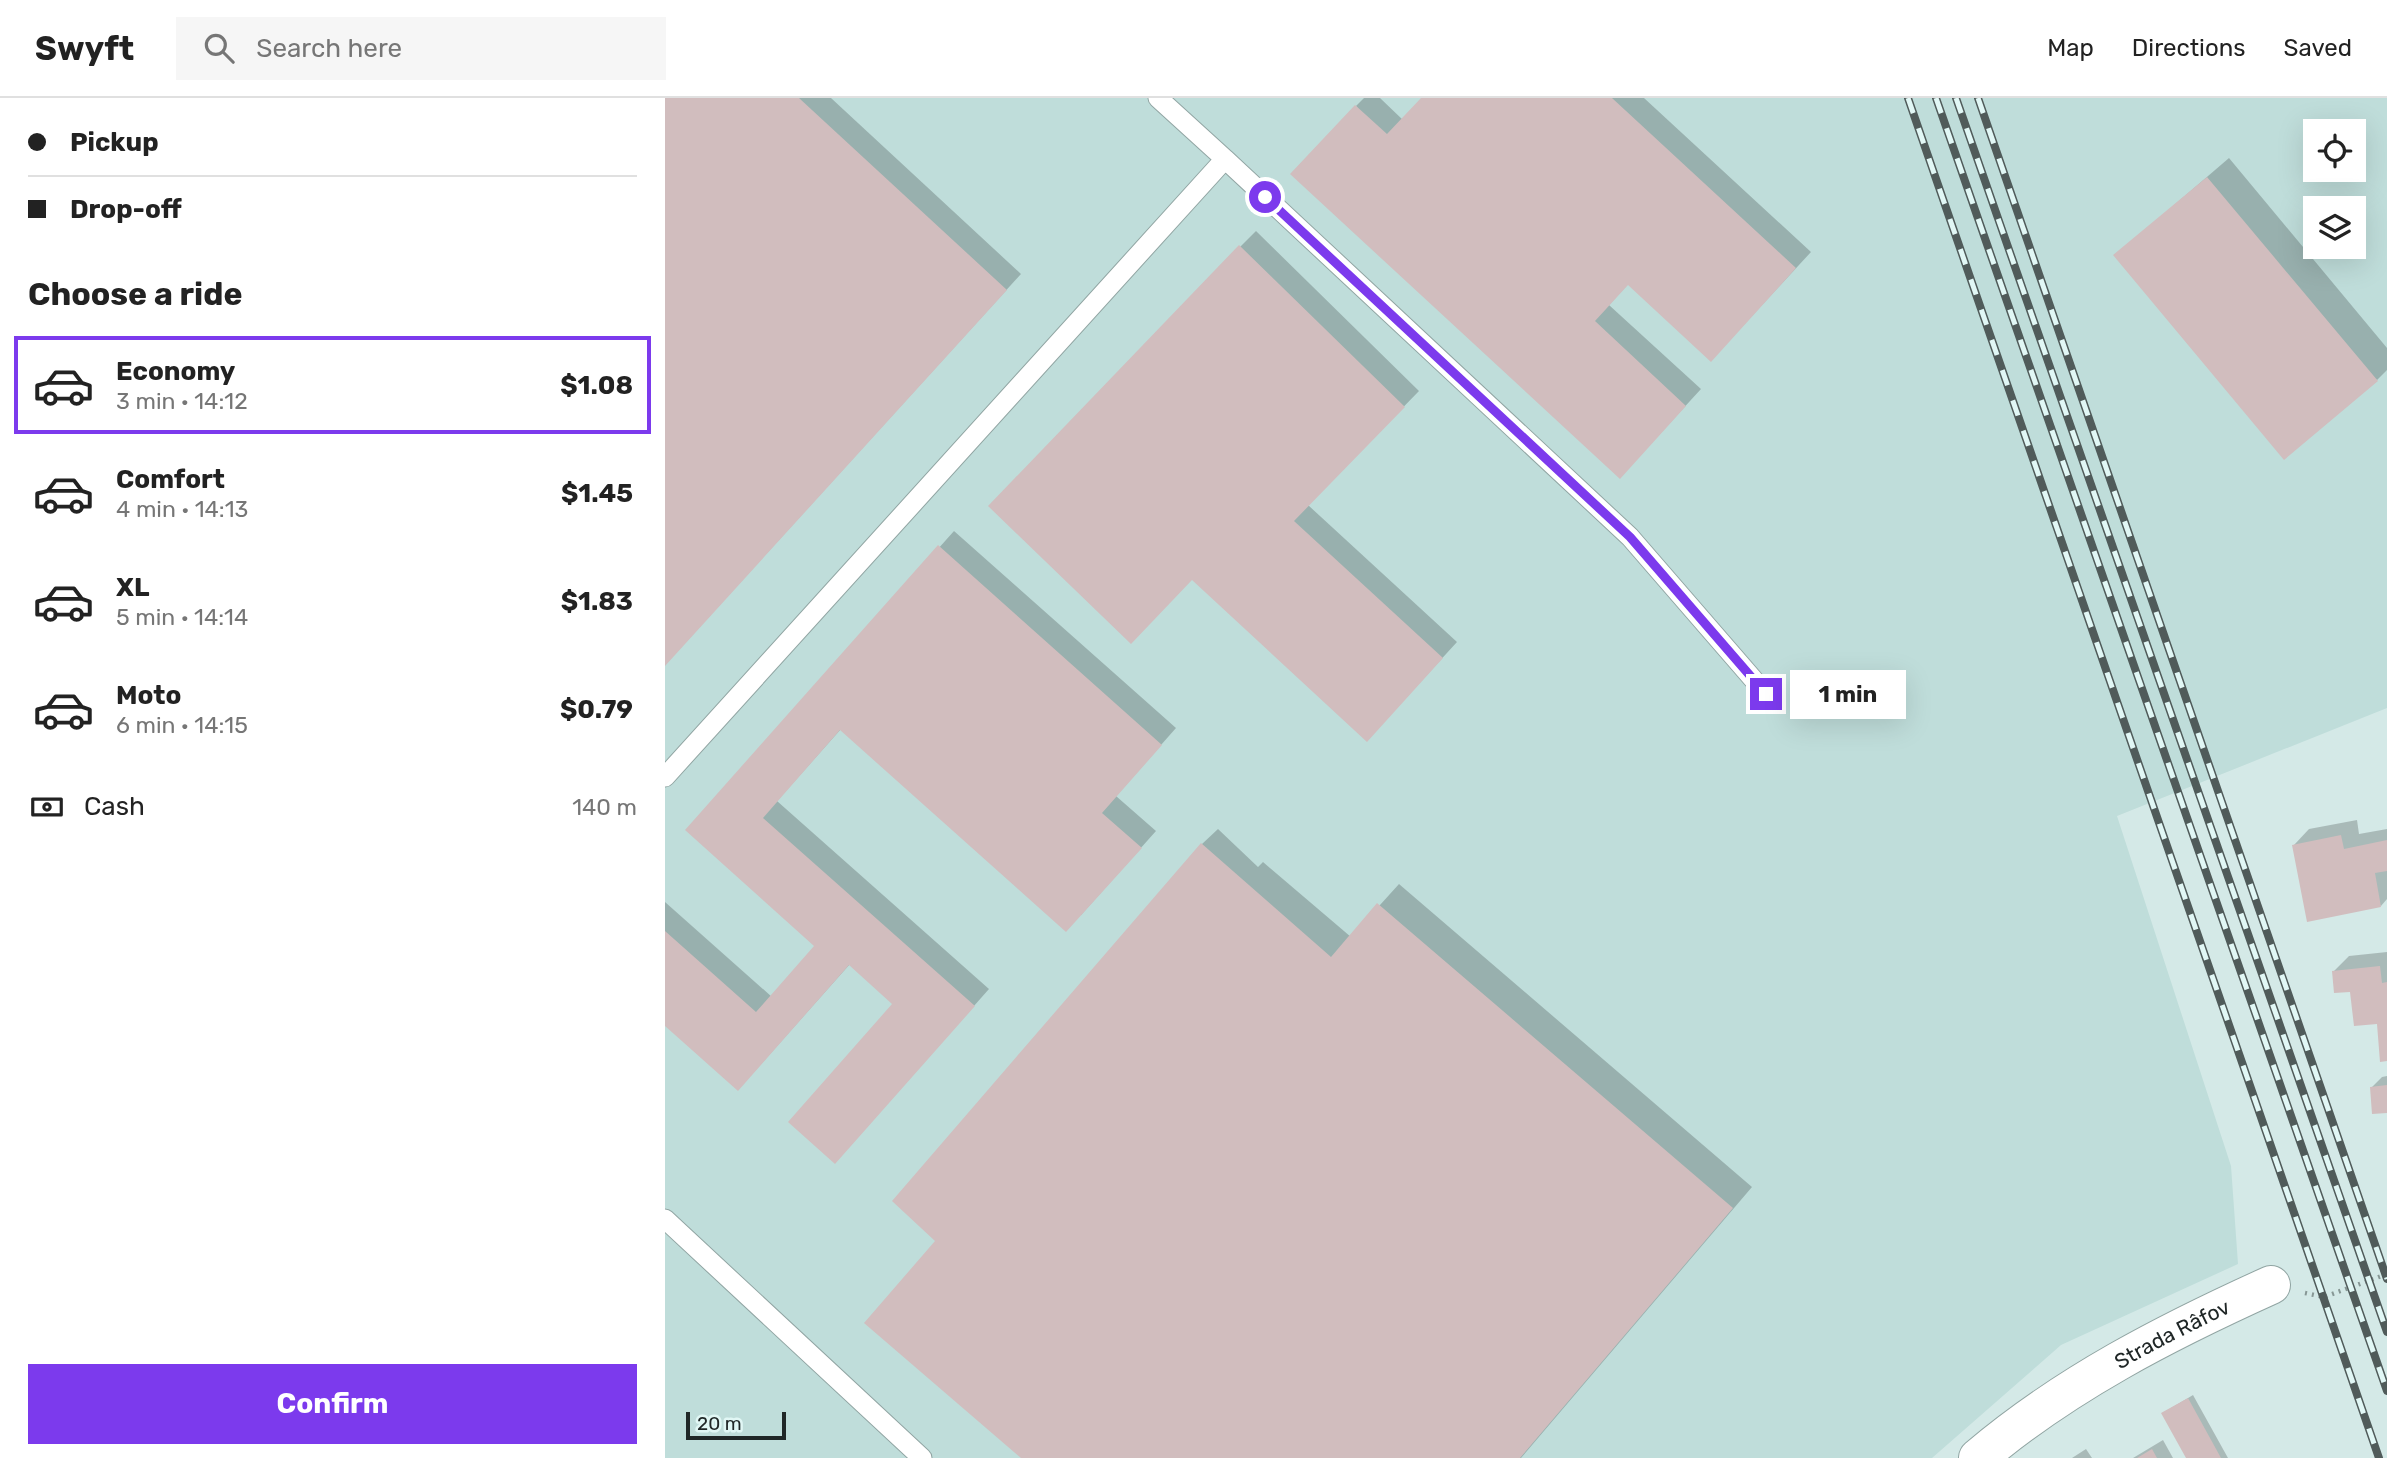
<!DOCTYPE html>
<meta charset="utf-8">
<style>
:root{--surface:#fff;--page:#f6f6f6;--text:#222;--muted:#767676;--line:#e0e0e0;--accent:#7c3aed}
body{margin:0;font-family:Rubik,sans-serif;background:var(--page);color:var(--text);height:100vh;display:flex;flex-direction:column;font-size:26px;white-space:nowrap}
*{box-sizing:border-box;margin:0}
p{font-size:23px;color:var(--muted)}
.icon{flex:none;width:38px;height:38px;fill:none;stroke:currentColor;stroke-width:2;stroke-linecap:round;stroke-linejoin:round}
.map{position:relative;flex:1;overflow:hidden}
.details{display:flex;flex-direction:column;background:var(--surface);width:665px}
.details>*{flex:none}
.hud{display:grid;align-content:center;height:154px;padding:0 28px;background:var(--surface)}
.buttons{position:absolute;left:1638px;top:21px;display:grid;gap:14px}
.buttons a{display:grid;place-items:center;width:63px;height:63px;border-radius:0px;background:var(--surface);box-shadow:0 7px 28px #0002;font-size:35px}
.scale{position:absolute;left:21px;bottom:18px;width:100px;box-sizing:border-box;padding-left:7px;border:4px solid #202727;border-top:0;font-size:19px;line-height:24px;white-space:nowrap;color:#202727;-webkit-text-stroke:5px #e1f7f5;paint-order:stroke}
.end{position:absolute;width:32px;height:32px;margin:-16px;border:9px solid #7c3aed;background:#fff;box-shadow:0 0 0 4px #fff}
.from{border-radius:50%}
.bubble{position:absolute;height:49px;border-radius:0px;background:var(--surface);box-shadow:0 7px 28px #0002;font-size:23px;font-weight:700;line-height:49px;text-align:center}
.hud b{display:flex;align-items:center;gap:24px;height:66px;font-size:26px}
.hud b+b{border-top:2px solid var(--line)}
.hud i{width:18px;height:18px;background:var(--text)}
ul{padding:0;list-style:none}
li{display:flex;align-items:center;gap:21px;height:98px;margin:0 14px 10px;padding:0 14px;border:4px solid transparent;border-radius:0px}
li div{flex:1}
li b{display:block;font-size:26px}
li em{font-style:normal;font-weight:700}
li.current{border-color:var(--accent)}
li>.icon{width:63px;height:63px;stroke-width:1.5}
h2{padding:0 28px;font-size:32px;line-height:84px}
.pay{display:flex;align-items:center;gap:18px;height:77px;padding:0 28px;font-size:26px}
.pay p{margin-inline-start:auto}
.action{display:flex;gap:14px;margin-top:auto;padding:14px 28px}
.action a{flex:1;height:80px;border-radius:0px;background:var(--accent);color:#fff;font-size:28px;font-weight:700;line-height:80px;text-align:center}
header{display:flex;align-items:center;gap:42px;box-sizing:border-box;height:98px;padding:0 35px;background:var(--surface);border-bottom:2px solid var(--line)}
header strong{font-size:33px}
nav{display:flex;gap:38px;margin-inline-start:auto;font-size:24px}
.search{width:490px;height:63px;background:var(--page);display:flex;align-items:center;gap:18px;box-sizing:border-box;padding:0 24px;border-radius:0px;color:var(--muted);font-size:26px}
main{display:flex;flex:1;min-height:0}
.map>svg:first-child{display:block}
.built{fill:#bfddda;fill-rule:evenodd}
.shadow{fill:#0003}
.building{fill:#d1bdbe}
.lines{fill:none;stroke-linecap:round;stroke-linejoin:round}
.lane-casing{stroke:#91a5a3;stroke-width:21}
.secondary-casing{stroke:#91a5a3;stroke-width:40}
.path{stroke:#879795;stroke-width:4.5;stroke-dasharray:2 5;stroke-linecap:butt}
.lane{stroke:#fff;stroke-width:19}
.secondary{stroke:#fff;stroke-width:38}
.rail-casing{stroke:#505b5a;stroke-width:8}
.rail{stroke:#e1f7f5;stroke-width:5;stroke-dasharray:16;stroke-linecap:butt}
.route{stroke:#7c3aed;stroke-width:9}
.labels{text-anchor:middle;dominant-baseline:central;stroke-width:6;stroke-linejoin:round;paint-order:stroke}
.street-label{font-size:21px;fill:#202727;stroke:#e1f7f5}
</style>
<header>
<strong>Swyft</strong>
<div class="search"><svg class="icon" aria-label="search" viewBox="0 0 24 24"><circle cx="10" cy="10" r="6"/><path d="M15 15l6 6"/></svg>Search here</div>
<nav><a>Map</a><a>Directions</a><a>Saved</a></nav>
</header>
<main>
<section class="details">
<div class="hud">
<b><i class="from"></i>Pickup</b>
<b><i></i>Drop-off</b>
</div>
<h2>Choose a ride</h2>
<ul>
<li class="current"><svg class="icon" aria-label="car" viewBox="0 0 24 24"><path d="M5 17H2v-5l4-1 3-4h7l3 4 3 1v5h-3M9 17h6M6 11h13"/><circle cx="7" cy="17" r="2"/><circle cx="17" cy="17" r="2"/></svg><div><b>Economy</b><p>3 min · 14:12</p></div><em>$1.08</em></li>
<li><svg class="icon" aria-label="car" viewBox="0 0 24 24"><path d="M5 17H2v-5l4-1 3-4h7l3 4 3 1v5h-3M9 17h6M6 11h13"/><circle cx="7" cy="17" r="2"/><circle cx="17" cy="17" r="2"/></svg><div><b>Comfort</b><p>4 min · 14:13</p></div><em>$1.45</em></li>
<li><svg class="icon" aria-label="car" viewBox="0 0 24 24"><path d="M5 17H2v-5l4-1 3-4h7l3 4 3 1v5h-3M9 17h6M6 11h13"/><circle cx="7" cy="17" r="2"/><circle cx="17" cy="17" r="2"/></svg><div><b>XL</b><p>5 min · 14:14</p></div><em>$1.83</em></li>
<li><svg class="icon" aria-label="car" viewBox="0 0 24 24"><path d="M5 17H2v-5l4-1 3-4h7l3 4 3 1v5h-3M9 17h6M6 11h13"/><circle cx="7" cy="17" r="2"/><circle cx="17" cy="17" r="2"/></svg><div><b>Moto</b><p>6 min · 14:15</p></div><em>$0.79</em></li>
</ul>
<div class="pay"><svg class="icon" aria-label="cash" viewBox="0 0 24 24"><path d="M3 7h18v10H3z"/><circle cx="12" cy="12" r="2"/></svg>Cash<p>140 m</p></div>
<div class="action"><a>Confirm</a></div>
</section>
<div class="map">
<svg width="1722" height="1360" viewBox="0 0 1722 1360">
<rect width="100%" height="100%" fill="#d4e9e7"/>
<path class="built" d="M0,0H1722V610L1452,718L1566,1068L1573,1166L1396,1247L1267,1360H0ZM1650,33H1689V72H1650ZM1650,110H1689V149H1650Z"/>
<path class="shadow" d="M0,0H166L356,176L0,567Z
M699,0H715L738,22L758,0H979L1146,154L1061,246L963,186L944,207L1036,291L970,363L691,8Z
M1564,60L1722,250V272L1712,282L1451,157Z
M591,133L754,293L643,407L792,544L717,626L527,480L575,149Z
M289,433L511,630L451,698L491,733L416,817L176,631L112,703L324,891L185,1048L230,906L185,866L88,975L0,926V804L107,899L152,848L22,732Z
M1692,722L1694,736L1722,731V801L1716,808L1629,747L1644,731Z
M553,731L593,769L598,764L686,839L734,786L1087,1089L856,1360H359L277,1137L537,746Z
M1722,854V961L1713,924L1669,873L1684,858Z
M1722,978V1013L1707,989L1717,979Z
M1528,1297L1563,1360H1523L1498,1315Z
M1498,1342L1508,1360H1468Z
M1421,1351L1427,1360H1407Z"/>
<path class="building" d="M0,0H134L342,192L0,568Z
M756,0H947L1131,170L1046,264L963,187L930,223L1021,308L955,381L625,76L690,7L722,36Z
M1542,79L1713,283L1619,362L1448,157Z
M574,147L740,309L629,423L778,560L702,644L527,482L466,546L323,408Z
M273,447L497,647L437,715L477,750L401,834L175,632L98,720L310,908L170,1066L123,1024L227,906L184,867L73,993L0,928V833L91,914L149,848L20,732Z
M1676,737L1679,751L1722,742V773L1710,775L1716,809L1642,824L1627,747Z
M536,745L666,859L712,805L1068,1110L855,1360H356L199,1225L270,1143L227,1103Z
M1715,868L1717,885L1722,884V963L1715,964L1712,926L1689,928L1685,894L1669,895L1667,873Z
M1722,987V1015L1707,1016L1705,989Z
M1523,1300L1556,1360H1521L1496,1315Z
M1487,1351L1492,1360H1472Z"/>
<g class="lines">
<g class="lane-casing">
<path id="lane" d="M560,61L965,439L1101,596
M0,679L560,61L493,0
M0,1121L257,1360"/>
</g>
<g class="secondary-casing">
<g id="secondary">
<path id="s1" d="M1313,1360C1400,1286 1502,1234 1606,1187"/>
</g>
</g>
<path class="path" d="M1640,1195L1659,1199L1722,1176"/>
<use href="#lane" class="lane"/>
<use href="#secondary" class="secondary"/>
<g class="rail-casing">
<path id="rail" d="M1243,0L1714,1360
M1271,0L1722,1293
M1291,0L1722,1234
M1313,0L1722,1181"/>
</g>
<use href="#rail" class="rail"/>
</g>
<g class="lines">
<path class="route" d="M600,99L965,439L1101,596"/>
</g>
<g class="labels">
<g class="street-label">
<text stroke="none"><textPath href="#s1" startOffset="231">Strada Râfov</textPath></text>
</g>
</g>
</svg>
<div class="buttons">
<a><svg class="icon" aria-label="locate" viewBox="0 0 24 24"><circle cx="12" cy="12" r="6"/><path d="M12 2v4M12 18v4M2 12h4M18 12h4"/></svg></a>
<a><svg class="icon" aria-label="layers" viewBox="0 0 24 24"><path d="M12 4l9 5-9 5-9-5zM3 14l9 5 9-5"/></svg></a>
</div>
<div class="scale">20 m</div>
<i class="end from" style="left:600px;top:99px"></i>
<i class="end" style="left:1101px;top:596px"></i>
<div class="bubble" style="left:1125px;top:572px;width:116px">1 min</div>
</div>
</main>
